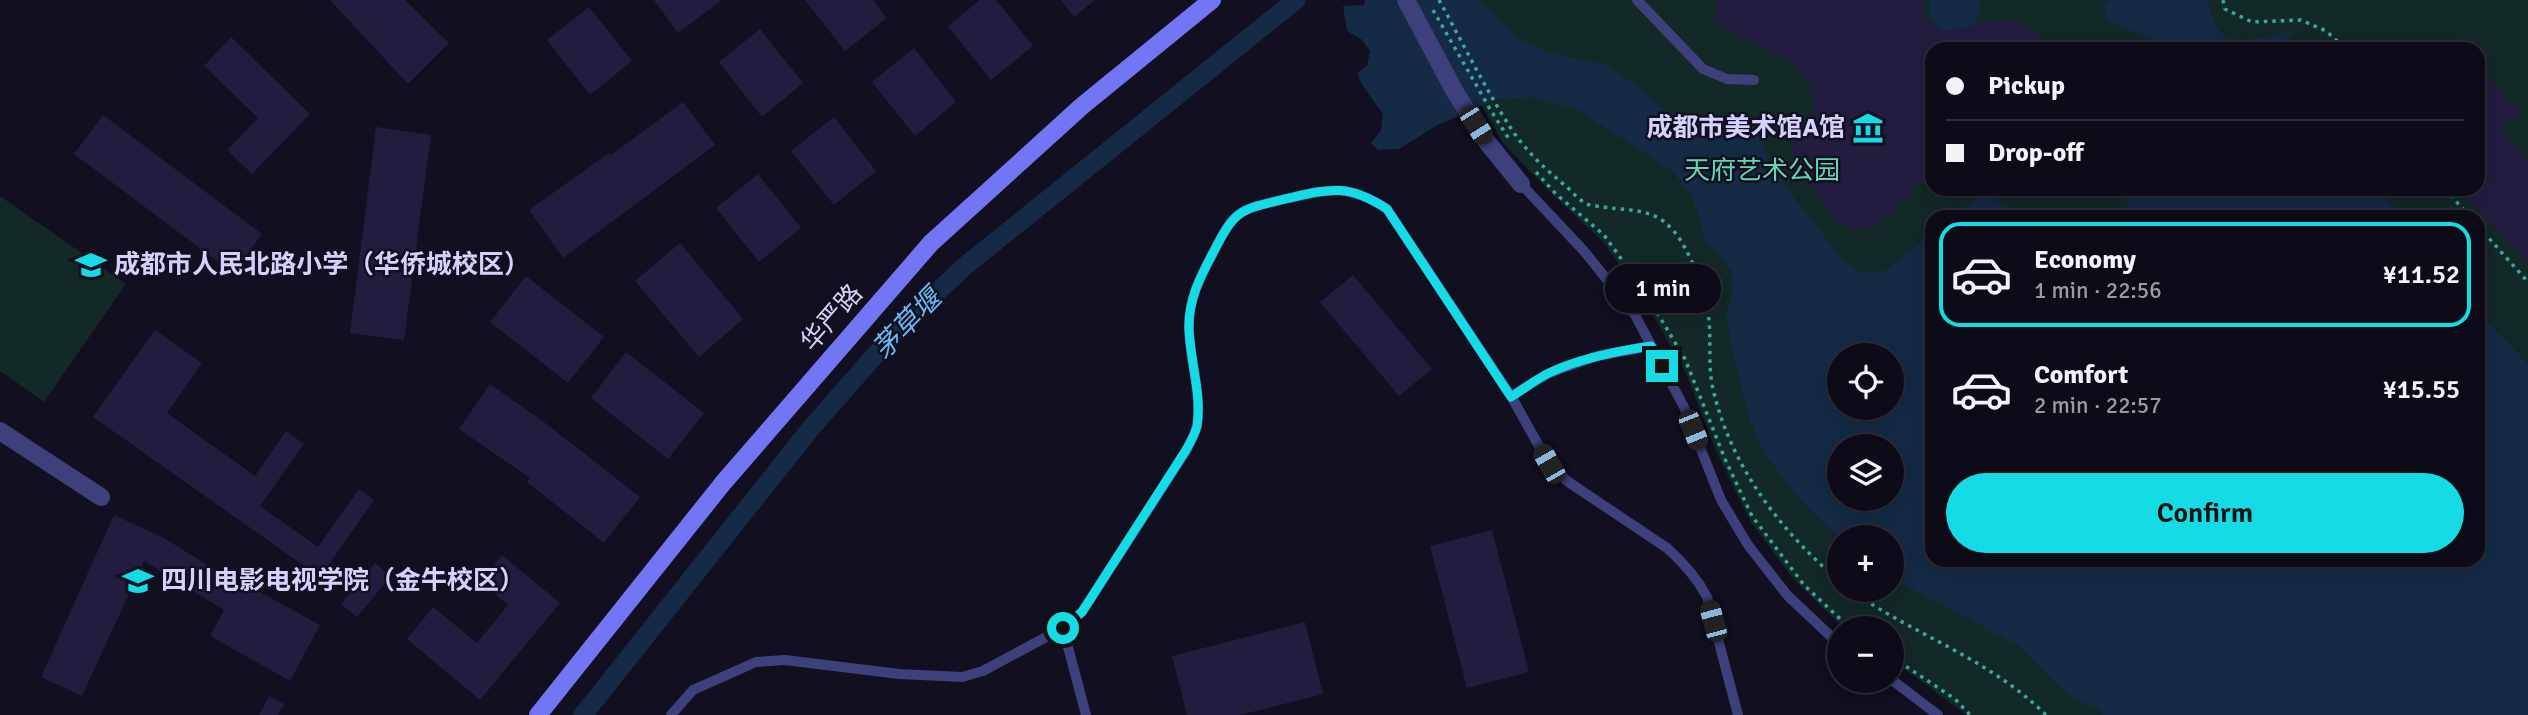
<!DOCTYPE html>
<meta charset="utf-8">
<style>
:root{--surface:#0d0b18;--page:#161421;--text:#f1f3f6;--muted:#9a9ba2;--line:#2d2b37;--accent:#15dce4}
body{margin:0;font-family:Signika,"Noto Sans SC",sans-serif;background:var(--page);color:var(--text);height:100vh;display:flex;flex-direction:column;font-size:26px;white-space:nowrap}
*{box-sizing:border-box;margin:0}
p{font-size:23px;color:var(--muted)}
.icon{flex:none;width:38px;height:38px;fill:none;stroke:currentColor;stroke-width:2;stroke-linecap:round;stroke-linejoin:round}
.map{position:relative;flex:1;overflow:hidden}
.panel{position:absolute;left:1925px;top:210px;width:560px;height:357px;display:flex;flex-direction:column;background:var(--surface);border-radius:21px;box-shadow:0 4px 18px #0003,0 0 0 2px var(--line)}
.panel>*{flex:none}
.top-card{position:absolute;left:1925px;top:42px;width:560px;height:154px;border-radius:21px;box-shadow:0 4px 18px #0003,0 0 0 2px var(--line);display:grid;align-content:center;height:154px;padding:0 21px;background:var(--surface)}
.controls{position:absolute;left:1827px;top:343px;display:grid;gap:14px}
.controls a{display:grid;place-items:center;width:77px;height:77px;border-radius:50%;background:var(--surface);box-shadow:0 4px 18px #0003,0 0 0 2px var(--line);font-size:35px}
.end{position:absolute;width:32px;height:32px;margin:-16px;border:9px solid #15dce4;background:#111;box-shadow:0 0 0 4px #111}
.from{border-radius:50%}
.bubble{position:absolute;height:49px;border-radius:24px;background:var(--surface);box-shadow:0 4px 18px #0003,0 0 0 2px var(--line);font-size:23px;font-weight:600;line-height:49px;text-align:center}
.car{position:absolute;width:21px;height:42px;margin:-21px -10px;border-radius:9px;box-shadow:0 0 5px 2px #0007;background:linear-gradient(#222 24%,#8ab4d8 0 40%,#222 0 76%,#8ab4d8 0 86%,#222 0)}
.top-card b{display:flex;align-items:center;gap:24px;height:66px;font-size:26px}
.top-card b+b{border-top:2px solid var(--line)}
.top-card i{width:18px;height:18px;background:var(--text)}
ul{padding:12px 0 0;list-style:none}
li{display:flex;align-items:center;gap:21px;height:105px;margin:0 14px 10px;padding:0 7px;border:4px solid transparent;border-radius:21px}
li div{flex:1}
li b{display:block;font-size:26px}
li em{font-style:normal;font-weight:600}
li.on{border-color:var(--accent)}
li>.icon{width:63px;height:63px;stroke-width:1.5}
.cta{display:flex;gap:14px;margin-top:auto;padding:14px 21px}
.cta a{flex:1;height:80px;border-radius:42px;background:var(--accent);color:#111;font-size:28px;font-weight:600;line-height:80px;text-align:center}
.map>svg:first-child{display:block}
.green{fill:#132927;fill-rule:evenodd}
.water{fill:#142a45;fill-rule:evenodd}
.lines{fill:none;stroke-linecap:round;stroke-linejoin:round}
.canal{stroke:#142a45;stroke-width:19}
.building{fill:#221d3f}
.path{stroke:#39a89b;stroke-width:3.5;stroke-dasharray:3.5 5;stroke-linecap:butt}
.lane{stroke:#3e407b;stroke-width:10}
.street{stroke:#3e407b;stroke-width:18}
.secondary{stroke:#7276f2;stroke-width:18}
.route{stroke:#15dce4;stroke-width:9}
.labels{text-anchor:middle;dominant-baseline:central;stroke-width:5;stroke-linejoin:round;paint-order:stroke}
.poi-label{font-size:26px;font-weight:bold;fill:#d4d2fb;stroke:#110f20;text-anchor:start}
.park-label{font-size:26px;fill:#65d4b2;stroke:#110f20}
.street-label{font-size:26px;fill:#d4d2fb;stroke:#110f20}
.water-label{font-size:28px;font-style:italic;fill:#6abbf1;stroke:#110f20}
</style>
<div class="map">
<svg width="2528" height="715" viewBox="0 0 2528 715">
<rect width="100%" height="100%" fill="#110f20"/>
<path class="green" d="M1422,0H2528V715H1967L1892,660V628H1844L1794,580L1751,522L1716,451L1686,373L1643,298L1604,243L1552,194L1502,142ZM1932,49H2478V189H1932ZM1932,217H2478V560H1932ZM1839,355H1892V408H1839ZM1839,446H1892V499H1839ZM1839,537H1892V590H1839Z
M0,196L126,284L44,402L0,371Z"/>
<path class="water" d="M1365,0H1479L1521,40L1551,53L1606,65L1639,87L1664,110L1707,123L1745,124L1763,142L1770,166L1844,262L1862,272L1885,271L1932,234V560H2478V312L2528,364V715H2103L2102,711L2068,694L2018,645L1892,579V537L1839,538L1798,497L1765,455L1747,413L1730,339L1726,314L1733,292L1732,273L1721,256L1706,243L1692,196L1671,170L1578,110L1534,97L1494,100L1436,126L1399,149L1378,150L1371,143L1381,130L1383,114L1362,85L1357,73L1367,66L1370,51L1361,39L1347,31L1343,6L1364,5ZM1839,355H1892V408H1839ZM1839,446H1892V499H1839Z
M1929,0H1980V12L1972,27L1948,32C1934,26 1927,16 1929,0Z
M2110,0H2207C2211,11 2215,29 2225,36C2241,46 2276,34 2293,31L2283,49H2153L2155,41L2107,20L2104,7Z
M2122,189H2377L2404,217H2131Z
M1980,196L1995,199L2013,217H1953Z"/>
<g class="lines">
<path class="canal" d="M583,715L811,428L899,328L965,266L1296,0"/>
</g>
<path class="building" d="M330,0H405L449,43L408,84Z
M654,0H722L678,33Z
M805,0H873L887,18L845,51Z
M980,0H996L1033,46L991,80L948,26Z
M1061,0H1095L1074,17Z
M1719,0H1923L1926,17L1939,29L1950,31L1985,22L2014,20L2062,49H1932V172L1877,226L1856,230L1837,222L1795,161L1792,148L1816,109L1808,82L1792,62L1716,24L1714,15Z
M589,7L632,61L590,95L547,40Z
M760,29L803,83L762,117L719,62Z
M231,37L310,114L252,174L227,150L258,118L204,66Z
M914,48L956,102L915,136L872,82Z
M2478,67L2520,112L2500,130L2528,161V264L2459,189H2478Z
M683,102L715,145L563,258L529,210L609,153L611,155Z
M103,115L262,234L233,273L74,154Z
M834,117L876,171L834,205L791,151Z
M376,127L431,135L404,340L350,333Z
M758,174L801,228L759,262L716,208Z
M680,243L743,319L699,357L635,281Z
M1353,275L1432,369L1399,396L1320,302Z
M526,276L604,337L568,383L490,322Z
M155,330L202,363L167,413L255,476L286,431L304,444L260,506L318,547L359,489L374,500L320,577L93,417Z
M626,352L704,413L668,459L591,398Z
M490,384L544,422L640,497L604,543L527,482L530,478L459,429Z
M114,515L164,538L238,584L240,581L320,625L290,681L210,636L224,610L144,561L82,696L41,677Z
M1492,530L1529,672L1467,688L1430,546Z
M502,555L560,603L480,700L407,639L433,607L477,643L508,605L480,582Z
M375,563L391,576L357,617L341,604Z
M1305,622L1323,694L1240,715H1187L1172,656Z
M269,696L284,704L278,715H259Z"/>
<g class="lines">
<path class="path" d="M1439,0C1463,43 1485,89 1512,130C1527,152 1546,170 1567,187C1572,192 1580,201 1587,204C1591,206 1598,206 1603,207C1638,212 1659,207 1681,241C1695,264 1706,293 1709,320C1711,343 1708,367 1713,389C1731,467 1780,530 1839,581
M2223,0L2225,9L2252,22L2301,20L2326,31L2346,49
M1433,10L1490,109L1509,139
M1536,172L1556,194L1604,235L1641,286L1685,359L1725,459L1752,516L1804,585L1850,628
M2445,189L2470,217
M2478,226L2528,282
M1850,590C1914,635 1990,659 2046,715
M1892,657L1955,699L1970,715"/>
<path class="lane" d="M1637,0L1703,69L1727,79L1754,80
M1521,184L1584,251L1635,315L1684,407L1721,500L1748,545L1788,596L1839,644
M1511,396L1549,373L1597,356L1651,346
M1063,628L1086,715
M1892,680L1938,715
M671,715L693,690L756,662L785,660L899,674L962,677L983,671L1063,628L1082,612L1186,451C1190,443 1195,434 1197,426C1202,394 1190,361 1189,329C1188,301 1200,277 1213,253C1235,209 1238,210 1285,199C1329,189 1347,183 1387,209L1511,396L1549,464L1567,481L1667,548C1684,563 1697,578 1707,597L1738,715"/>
<path class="street" d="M1406,0L1455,92L1487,142L1521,184
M0,431L101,497"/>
<path class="secondary" d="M538,715L723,483L931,243L1082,106L1212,0"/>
</g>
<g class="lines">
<path class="route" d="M1063,628L1082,612L1186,450C1190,443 1195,434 1197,426C1202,394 1190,361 1189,329C1188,301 1200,277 1213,253C1235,210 1238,210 1285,199C1329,189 1347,183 1387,209L1511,397C1524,389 1536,379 1549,373C1580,358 1617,351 1651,346L1662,366"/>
</g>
<defs>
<g id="museum-bare" transform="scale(2.415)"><path d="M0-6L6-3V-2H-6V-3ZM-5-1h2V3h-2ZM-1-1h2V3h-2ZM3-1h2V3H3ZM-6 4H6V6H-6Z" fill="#15dce4" stroke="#110f20" stroke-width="2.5" paint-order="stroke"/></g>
<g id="school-bare" transform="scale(2.415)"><path d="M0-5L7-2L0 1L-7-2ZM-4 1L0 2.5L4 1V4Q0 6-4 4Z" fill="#15dce4" stroke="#110f20" stroke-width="2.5" paint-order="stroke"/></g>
<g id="university-bare" transform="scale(2.415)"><path d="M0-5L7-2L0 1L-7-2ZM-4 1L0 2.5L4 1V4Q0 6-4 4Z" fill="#15dce4" stroke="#110f20" stroke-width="2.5" paint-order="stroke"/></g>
</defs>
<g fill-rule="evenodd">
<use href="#museum-bare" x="1868" y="128"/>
<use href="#school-bare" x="91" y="265"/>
<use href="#university-bare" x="138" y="581"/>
</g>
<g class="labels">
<g class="poi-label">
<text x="1845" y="128" text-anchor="end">成都市美术馆A馆</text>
<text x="114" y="265">成都市人民北路小学（华侨城校区）</text>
<text x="161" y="581">四川电影电视学院（金牛校区）</text>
</g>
<g class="park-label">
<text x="1762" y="171">天府艺术公园</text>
</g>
<g class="street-label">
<text transform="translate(832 318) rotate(-49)">华严路</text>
</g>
<g class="water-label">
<text transform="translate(907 324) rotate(-46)">茅草堰</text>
</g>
</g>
</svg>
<div class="controls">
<a><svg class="icon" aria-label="locate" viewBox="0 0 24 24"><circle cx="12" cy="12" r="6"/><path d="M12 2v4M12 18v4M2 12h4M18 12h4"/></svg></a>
<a><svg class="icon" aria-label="layers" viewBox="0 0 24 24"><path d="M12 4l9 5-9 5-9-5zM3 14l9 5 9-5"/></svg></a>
<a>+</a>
<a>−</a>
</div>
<i class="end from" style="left:1063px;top:628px"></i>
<i class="end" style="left:1662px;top:366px"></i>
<div class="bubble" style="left:1605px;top:264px;width:116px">1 min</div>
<i class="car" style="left:1476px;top:125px;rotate:148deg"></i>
<i class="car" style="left:1693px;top:430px;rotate:158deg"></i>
<i class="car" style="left:1549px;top:464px;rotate:330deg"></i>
<i class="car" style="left:1713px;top:621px;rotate:345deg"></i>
<div class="top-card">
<b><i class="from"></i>Pickup</b>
<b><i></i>Drop-off</b>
</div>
<section class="panel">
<ul>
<li class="on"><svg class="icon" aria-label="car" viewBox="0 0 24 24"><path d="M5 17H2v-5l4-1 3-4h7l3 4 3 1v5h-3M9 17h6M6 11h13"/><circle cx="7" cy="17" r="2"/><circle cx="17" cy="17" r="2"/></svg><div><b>Economy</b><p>1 min · 22:56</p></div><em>¥11.52</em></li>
<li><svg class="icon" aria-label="car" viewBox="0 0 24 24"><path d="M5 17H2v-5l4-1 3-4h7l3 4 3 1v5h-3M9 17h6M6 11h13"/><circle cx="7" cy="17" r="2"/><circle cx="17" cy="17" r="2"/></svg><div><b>Comfort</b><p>2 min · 22:57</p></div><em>¥15.55</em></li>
</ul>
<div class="cta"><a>Confirm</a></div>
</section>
</div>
